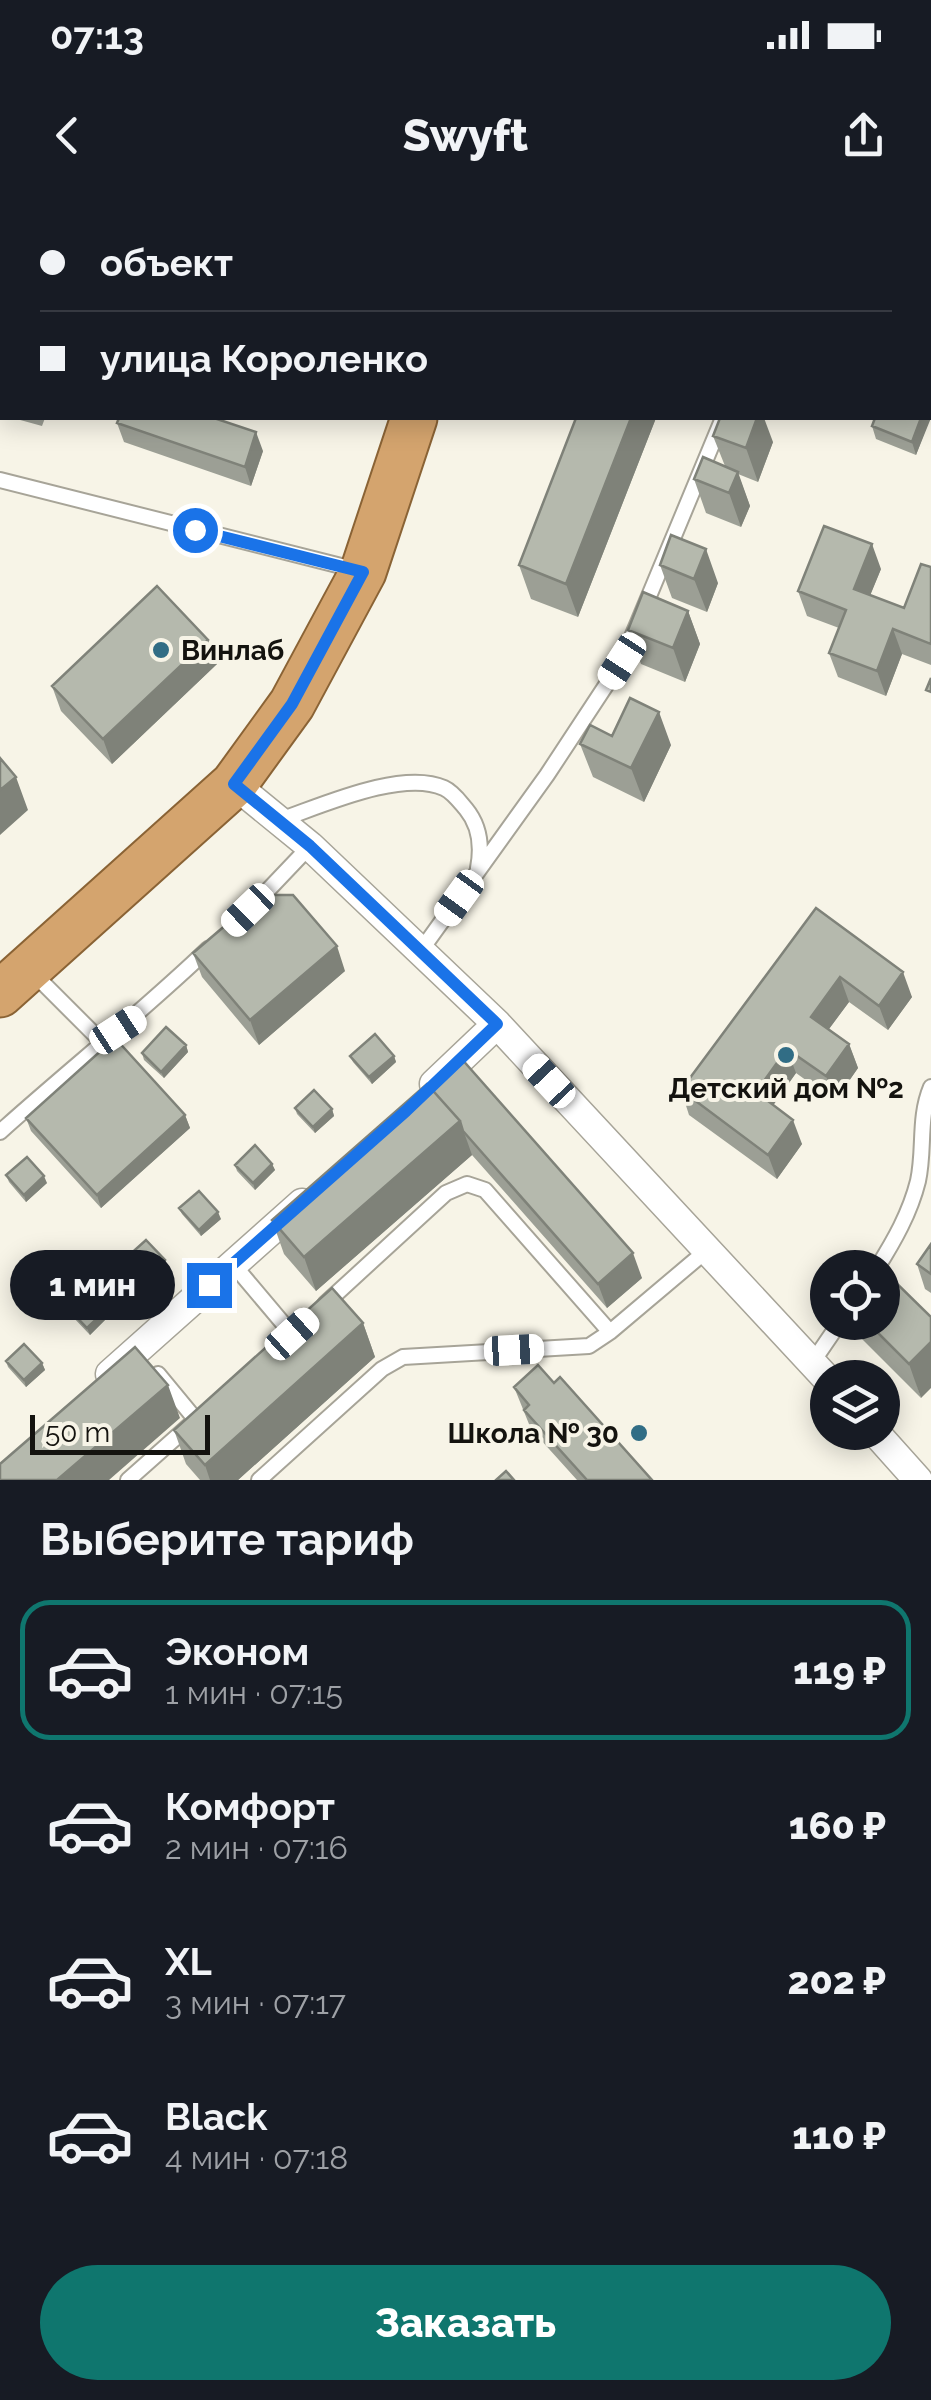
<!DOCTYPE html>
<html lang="ru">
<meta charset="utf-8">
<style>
:root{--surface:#171b24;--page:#242831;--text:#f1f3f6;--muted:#9ea1a6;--line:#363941;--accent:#0f766e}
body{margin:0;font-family:Raleway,sans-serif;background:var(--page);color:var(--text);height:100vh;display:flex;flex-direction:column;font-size:38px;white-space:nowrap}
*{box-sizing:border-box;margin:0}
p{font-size:32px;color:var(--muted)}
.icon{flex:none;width:55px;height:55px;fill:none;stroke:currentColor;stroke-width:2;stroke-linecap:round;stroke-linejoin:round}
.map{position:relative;height:1280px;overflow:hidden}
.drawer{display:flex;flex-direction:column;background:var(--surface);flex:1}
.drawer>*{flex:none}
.guide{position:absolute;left:0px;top:0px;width:932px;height:220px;box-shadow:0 5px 25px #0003;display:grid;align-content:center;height:220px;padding:0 40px;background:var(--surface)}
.buttons{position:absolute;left:810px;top:1050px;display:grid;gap:20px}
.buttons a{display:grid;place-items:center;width:90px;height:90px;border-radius:50%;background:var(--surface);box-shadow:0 5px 25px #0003;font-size:50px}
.scale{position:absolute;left:30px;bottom:25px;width:180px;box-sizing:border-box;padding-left:10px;border:5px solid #14130f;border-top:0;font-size:28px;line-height:35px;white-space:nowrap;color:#14130f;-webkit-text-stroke:8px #f7f4e7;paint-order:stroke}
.end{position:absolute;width:45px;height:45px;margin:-22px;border:12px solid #1a73e8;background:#fff;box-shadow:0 0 0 5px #fff}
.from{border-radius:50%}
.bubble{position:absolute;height:70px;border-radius:35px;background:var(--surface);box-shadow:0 5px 25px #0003;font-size:32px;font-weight:800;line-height:70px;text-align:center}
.car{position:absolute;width:30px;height:60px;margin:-30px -15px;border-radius:12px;box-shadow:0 0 8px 2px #0007;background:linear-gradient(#fff 24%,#345 0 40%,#fff 0 76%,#345 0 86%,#fff 0)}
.guide b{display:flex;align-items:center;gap:35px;height:95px;font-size:38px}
.guide b+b{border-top:2px solid var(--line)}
.guide i{width:25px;height:25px;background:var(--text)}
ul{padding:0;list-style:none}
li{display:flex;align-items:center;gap:30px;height:140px;margin:0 20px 15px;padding:0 20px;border:5px solid transparent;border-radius:30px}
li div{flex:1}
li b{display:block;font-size:38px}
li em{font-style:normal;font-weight:800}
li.active{border-color:var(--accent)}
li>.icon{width:90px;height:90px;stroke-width:1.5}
h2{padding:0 40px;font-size:45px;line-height:120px}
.primary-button{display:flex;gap:20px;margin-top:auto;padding:20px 40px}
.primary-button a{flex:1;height:115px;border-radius:60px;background:var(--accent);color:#fff;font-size:40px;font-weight:800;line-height:115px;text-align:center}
.status{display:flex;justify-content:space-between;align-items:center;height:70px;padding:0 50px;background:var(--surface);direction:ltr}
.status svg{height:28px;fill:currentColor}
header{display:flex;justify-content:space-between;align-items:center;height:130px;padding:0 40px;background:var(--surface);font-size:45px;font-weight:800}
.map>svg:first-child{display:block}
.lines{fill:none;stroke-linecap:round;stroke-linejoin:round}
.service-casing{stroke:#a7a498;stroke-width:18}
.minor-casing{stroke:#a7a498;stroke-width:31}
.trunk-casing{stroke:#8a6335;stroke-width:49}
.service{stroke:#fff;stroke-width:14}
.minor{stroke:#fff;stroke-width:28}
.trunk{stroke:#d4a46e;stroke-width:45}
.wall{fill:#9c9f95}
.shaded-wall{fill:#7f8279}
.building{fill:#b5b9ad;stroke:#7f8279;stroke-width:2.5}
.route{stroke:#1a73e8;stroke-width:12}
.poi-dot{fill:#316d85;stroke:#f7f4e7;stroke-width:4}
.labels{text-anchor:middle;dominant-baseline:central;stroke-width:8;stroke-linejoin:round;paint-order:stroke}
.poi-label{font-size:28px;font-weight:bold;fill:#14130f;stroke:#f7f4e7;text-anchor:start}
</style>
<div class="status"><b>07:13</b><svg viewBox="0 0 49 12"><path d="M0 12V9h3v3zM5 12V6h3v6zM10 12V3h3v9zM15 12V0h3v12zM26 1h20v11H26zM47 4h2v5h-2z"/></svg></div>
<header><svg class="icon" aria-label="back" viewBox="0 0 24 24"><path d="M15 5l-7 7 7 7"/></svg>Swyft<svg class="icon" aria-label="share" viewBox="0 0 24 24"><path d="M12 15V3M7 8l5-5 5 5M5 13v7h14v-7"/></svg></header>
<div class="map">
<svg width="931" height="1280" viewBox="0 0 931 1280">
<rect width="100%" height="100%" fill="#f7f4e7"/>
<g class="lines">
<g class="service-casing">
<path id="service" d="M165,2V0
M805,2L806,0
M0,280L357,370
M280,620C321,606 402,569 444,588C453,592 460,602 466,609C480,626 482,647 478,668
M252,707L310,646
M422,749L547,575L622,461L723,218
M31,771L101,841
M0,932C69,870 141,813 208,749
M233,1064L292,1134
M877,1068C894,1041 910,1013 918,981C925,949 918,918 931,887
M325,1104L446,993L467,984L485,990L610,1132
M812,1163L840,1122
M158,1174L196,1220
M128,1280L190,1225
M259,1280L382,1169L403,1157L589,1146L610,1132L706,1051"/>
</g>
<g class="minor-casing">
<path id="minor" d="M234,584L310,646L497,824L828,1180
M434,884L497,824
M110,1174L302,1003
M875,1232L918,1280"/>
</g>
<g class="trunk-casing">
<path id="trunk" d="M486,2L487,0
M0,794L234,584L292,504L363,372L414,218"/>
</g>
<use href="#service" class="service"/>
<use href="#minor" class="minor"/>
<use href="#trunk" class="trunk"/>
</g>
<path class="wall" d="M16,0H114L113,2H24Z
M2,155V214L0,213V164Z
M13,218H45L42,226Z
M576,218H656L578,417L531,399L519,365Z
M930,218L916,255L876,239L872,226Z
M117,223L263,251L251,286L124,242Z
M713,236L773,242L758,282L738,274L750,306L741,327L706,313L694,279L725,266Z
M660,365L718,383L707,412L672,398Z
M931,367V465L902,454L886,496L838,477L829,453L839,428L807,416L798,391L881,369L870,395L904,408Z
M688,411L700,444L685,482L641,464L628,430Z
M208,440L217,464L112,564L61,511L52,486Z
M612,536L671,545L644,602L593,577L580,544Z
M816,708L912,797L888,830L849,802L829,829L849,844L858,868L835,901L796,873L773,905L802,944L777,979L689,915L681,890Z
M193,753L345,771L259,845L202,777Z
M186,845L188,852L164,878L144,860L142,853Z
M350,856H394L396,862L372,884L353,862Z
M427,884L642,1078L607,1108L472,955L316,1091L284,1054L272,1020Z
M295,908L332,909L334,916L315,933L297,914Z
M185,915L190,928L101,1008L31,931L26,918Z
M272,964L275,970L255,990L237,971L235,965Z
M6,975L47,983L26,1002L9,982Z
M179,1008L221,1019L201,1036L182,1014Z
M931,1044V1093L925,1089L917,1064Z
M127,1057L165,1060L167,1066L148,1084L129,1064Z
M882,1069L921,1198L849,1126L848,1122H882Z
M68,1108L106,1110L108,1117L90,1135L71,1115Z
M363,1123L375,1157L238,1280H200L186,1264L174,1230Z
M6,1161L42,1163L45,1170L26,1187L8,1167Z
M554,1183L652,1280H577L531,1229L514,1187Z"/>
<path class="shaded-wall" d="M715,0H739L740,2H714Z
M841,0H860L861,2H840Z
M931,193V218L916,255L912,242L921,218H930Z
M631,218H656L578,417L566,384Z
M757,218H764L773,242L758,282L746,248Z
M256,232L263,251L251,286L245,267Z
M738,272L750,306L741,327L729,293Z
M872,344L881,369L863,413L854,389Z
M706,349L718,383L707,412L694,379Z
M688,411L700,444L685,482L673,448Z
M893,429L902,454L886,496L877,471Z
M208,440L217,464L112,564L103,539Z
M659,512L671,545L644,602L631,568Z
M16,577L28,610L0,635V590Z
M337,746L345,771L259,845L250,820Z
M903,772L912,797L888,830L879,806Z
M840,777L849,802L820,841L811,817Z
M849,844L858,868L835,901L826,876Z
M186,845L188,852L164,878L161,872Z
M787,849L796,873L765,917L756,892Z
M394,856L396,862L372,884L369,877Z
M332,909L334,916L315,933L313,927Z
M185,915L190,928L101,1008L97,995Z
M793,920L802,944L777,979L768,955Z
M460,921L472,955L316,1091L304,1057Z
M272,964L275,970L255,990L253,983Z
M44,976L47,983L26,1002L24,995Z
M218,1012L221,1019L201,1036L199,1030Z
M633,1053L642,1078L607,1108L598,1084Z
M165,1060L167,1066L148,1084L146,1078Z
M106,1110L108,1117L90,1135L87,1128Z
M363,1123L375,1157L238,1280H210L205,1265Z
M931,1142V1188L921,1198L909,1164Z
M42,1163L45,1170L26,1187L24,1180Z
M168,1185L180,1218L109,1280H57Z"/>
<path class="building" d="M661,0H715L714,2H660Z
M807,0H841L840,2H806Z
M880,0H913L918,2H879Z
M930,10L931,11V63L930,62Z
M0,36L2,37V72L0,71Z
M2,156V197H0V164Z
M119,218H214L256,232L245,267L117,223Z
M576,218H631L566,384L519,365Z
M720,218H757L746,248L713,236Z
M875,218H921L912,242L872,226Z
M703,257L738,272L729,293L694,279Z
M824,326L872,344L854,389L904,408L921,364L931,367V444L893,429L877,471L829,453L846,410L798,391Z
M671,335L706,349L694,379L660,365Z
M157,386L208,440L103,539L52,486Z
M643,392L688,411L673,448L628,430Z
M931,478V492L926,490Z
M630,498L659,512L631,568L580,544L590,525L612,536Z
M0,558L16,577L0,590Z
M261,695H293L337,746L250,820L193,753Z
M816,708L903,772L879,806L840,777L811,817L849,844L826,876L787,849L756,892L793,920L768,955L681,890Z
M166,827L186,845L161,872L142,853Z
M375,834L394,856L369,877L350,856Z
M115,838L185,915L97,995L26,918Z
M460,857L633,1053L598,1084L463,931L460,921L428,885Z
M427,884L460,921L304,1057L272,1020Z
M314,890L332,909L313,927L295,908Z
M255,945L272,964L253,983L235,965Z
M27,957L44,976L24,995L6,975Z
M199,991L218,1012L199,1030L179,1008Z
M146,1040L165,1060L146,1078L127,1057Z
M931,1044V1074L917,1064Z
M871,1058L881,1068H862Z
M882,1069L931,1117V1142L909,1164L867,1122H882Z
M332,1088L363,1123L205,1265L174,1230Z
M87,1091L106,1110L87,1128L68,1108Z
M24,1144L42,1163L24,1180L6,1161Z
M135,1147L168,1185L57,1280H0V1264Z
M538,1165L554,1183L560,1177L652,1280H587L524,1210L529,1205L514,1187Z
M506,1271L514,1280H496Z"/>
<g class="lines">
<path class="route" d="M195,330L363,372L292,504L234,584L310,646L497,824L406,911L209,1085"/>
</g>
<g class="poi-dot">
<circle cx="161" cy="450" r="10"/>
<circle cx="786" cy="855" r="10"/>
<circle cx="639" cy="1233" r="10"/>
</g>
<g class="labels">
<g class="poi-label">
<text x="181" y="450">Винлаб</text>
<text x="786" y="888" text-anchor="middle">Детский дом №2</text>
<text x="619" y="1233" text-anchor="end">Школа № 30</text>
</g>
</g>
</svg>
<div class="buttons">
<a><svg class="icon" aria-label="locate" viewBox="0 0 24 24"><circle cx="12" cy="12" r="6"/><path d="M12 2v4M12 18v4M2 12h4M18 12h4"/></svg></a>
<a><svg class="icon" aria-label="layers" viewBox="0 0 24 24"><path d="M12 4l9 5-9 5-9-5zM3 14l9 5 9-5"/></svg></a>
</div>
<div class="scale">50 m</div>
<i class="end from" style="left:195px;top:330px"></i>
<i class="end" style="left:209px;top:1085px"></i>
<div class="bubble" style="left:10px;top:1050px;width:165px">1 мин</div>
<i class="car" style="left:622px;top:461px;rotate:213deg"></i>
<i class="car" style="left:459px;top:698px;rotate:216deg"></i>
<i class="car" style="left:248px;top:710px;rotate:226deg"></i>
<i class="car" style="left:118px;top:830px;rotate:57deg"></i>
<i class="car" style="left:549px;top:881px;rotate:317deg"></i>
<i class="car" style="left:292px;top:1134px;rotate:48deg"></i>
<i class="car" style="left:514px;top:1150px;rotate:87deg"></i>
<div class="guide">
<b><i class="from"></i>объект</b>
<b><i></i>улица Короленко</b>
</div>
</div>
<section class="drawer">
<h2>Выберите тариф</h2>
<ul>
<li class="active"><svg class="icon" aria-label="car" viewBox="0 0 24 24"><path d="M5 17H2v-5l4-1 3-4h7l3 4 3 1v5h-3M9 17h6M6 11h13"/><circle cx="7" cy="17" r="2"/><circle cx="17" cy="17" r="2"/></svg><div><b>Эконом</b><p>1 мин · 07:15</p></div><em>119 ₽</em></li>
<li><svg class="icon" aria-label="car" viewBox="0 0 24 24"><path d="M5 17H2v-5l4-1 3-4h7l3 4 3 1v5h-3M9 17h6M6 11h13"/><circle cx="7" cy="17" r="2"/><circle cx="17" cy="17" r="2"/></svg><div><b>Комфорт</b><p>2 мин · 07:16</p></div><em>160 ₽</em></li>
<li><svg class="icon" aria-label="car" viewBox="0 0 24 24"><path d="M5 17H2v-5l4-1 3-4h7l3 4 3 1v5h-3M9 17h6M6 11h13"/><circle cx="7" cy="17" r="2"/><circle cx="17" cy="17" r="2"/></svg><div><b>XL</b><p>3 мин · 07:17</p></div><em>202 ₽</em></li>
<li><svg class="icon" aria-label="car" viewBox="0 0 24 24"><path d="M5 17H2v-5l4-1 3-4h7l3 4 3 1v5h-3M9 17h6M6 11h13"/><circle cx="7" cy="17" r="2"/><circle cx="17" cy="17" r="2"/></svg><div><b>Black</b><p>4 мин · 07:18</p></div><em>110 ₽</em></li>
</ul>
<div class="primary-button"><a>Заказать</a></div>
</section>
